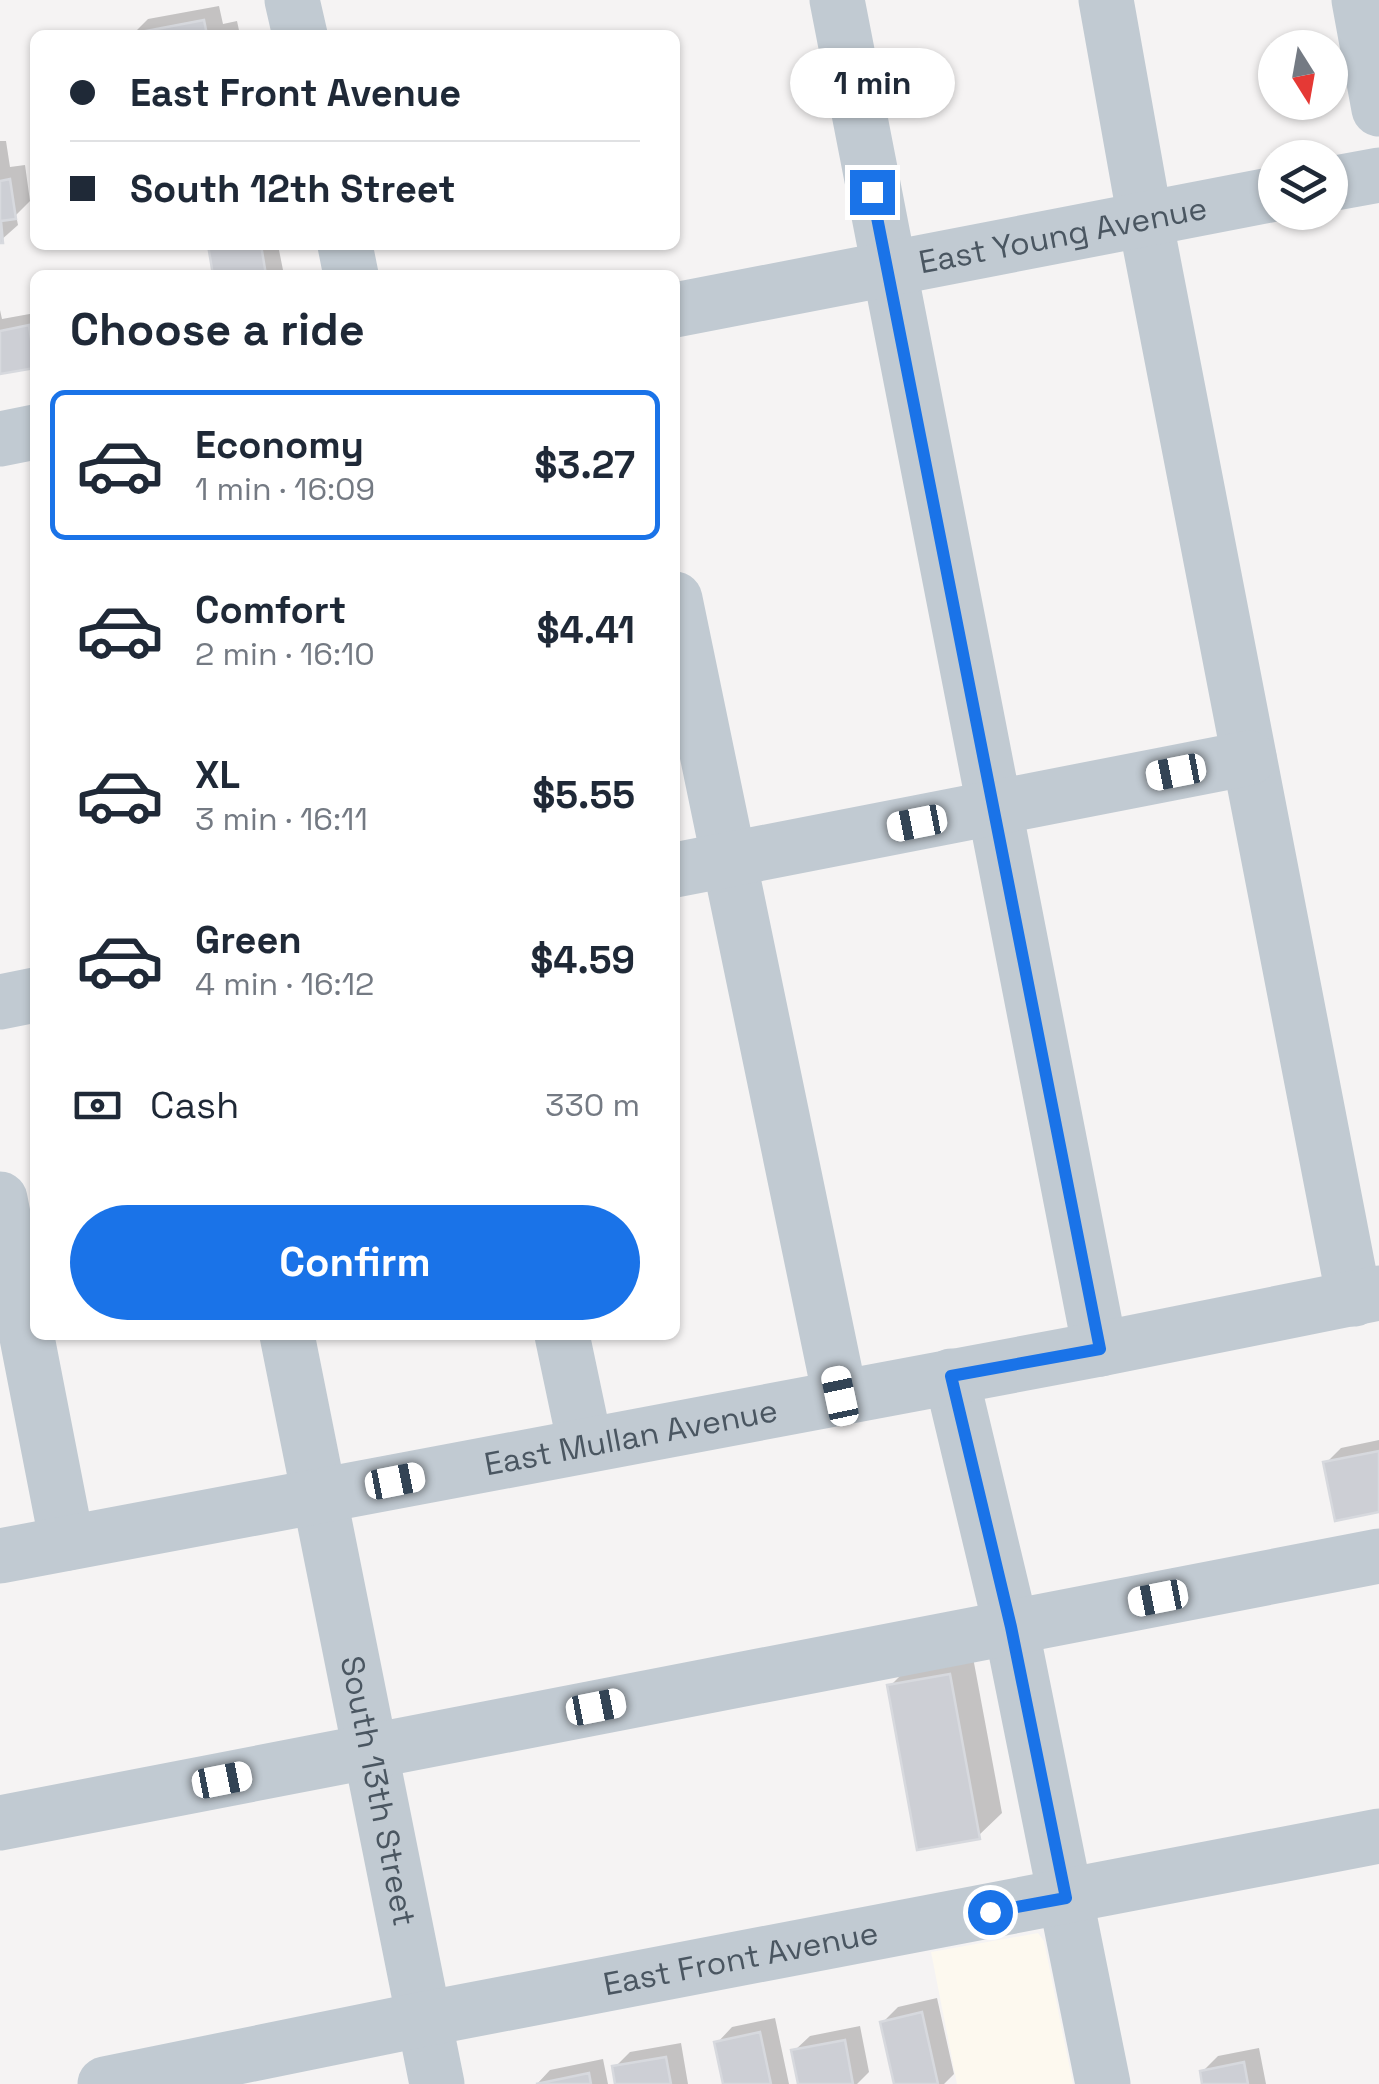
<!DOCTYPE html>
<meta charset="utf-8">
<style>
:root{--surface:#fff;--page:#f6f6f7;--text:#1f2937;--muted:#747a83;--line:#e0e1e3;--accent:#1a73e8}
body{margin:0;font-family:"Space Grotesk",sans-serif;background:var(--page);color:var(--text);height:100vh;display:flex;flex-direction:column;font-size:38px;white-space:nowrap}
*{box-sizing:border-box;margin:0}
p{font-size:32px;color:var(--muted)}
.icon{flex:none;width:55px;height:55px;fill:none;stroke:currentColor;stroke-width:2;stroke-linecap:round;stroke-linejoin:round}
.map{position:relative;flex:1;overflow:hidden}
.side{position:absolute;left:30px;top:270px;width:650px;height:1070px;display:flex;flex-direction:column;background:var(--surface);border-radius:15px;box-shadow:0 2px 8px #0004}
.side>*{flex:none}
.guide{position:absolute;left:30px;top:30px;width:650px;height:220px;border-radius:15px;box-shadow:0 2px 8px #0004;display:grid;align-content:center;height:220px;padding:0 40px;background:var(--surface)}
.needle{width:65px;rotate:169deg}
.controls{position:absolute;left:1258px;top:30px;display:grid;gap:20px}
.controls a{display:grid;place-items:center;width:90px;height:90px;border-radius:50%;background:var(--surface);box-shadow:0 2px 8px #0004;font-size:50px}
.end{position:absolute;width:45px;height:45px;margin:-22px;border:12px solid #1a73e8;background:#fff;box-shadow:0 0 0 5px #fff}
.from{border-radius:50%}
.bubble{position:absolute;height:70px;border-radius:35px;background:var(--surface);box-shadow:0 2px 8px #0004;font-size:32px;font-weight:600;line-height:70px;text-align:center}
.car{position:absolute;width:30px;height:60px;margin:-30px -15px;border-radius:12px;box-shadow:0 0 8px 2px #0007;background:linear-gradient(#fff 24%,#345 0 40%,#fff 0 76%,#345 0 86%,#fff 0)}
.guide b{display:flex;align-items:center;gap:35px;height:95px;font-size:38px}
.guide b+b{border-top:2px solid var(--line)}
.guide i{width:25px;height:25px;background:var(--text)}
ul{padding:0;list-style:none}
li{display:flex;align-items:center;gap:30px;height:150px;margin:0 20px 15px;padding:0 20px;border:5px solid transparent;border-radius:15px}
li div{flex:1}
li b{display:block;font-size:38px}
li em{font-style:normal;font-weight:600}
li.current{border-color:var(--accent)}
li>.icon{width:90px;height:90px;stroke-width:1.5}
h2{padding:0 40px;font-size:45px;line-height:120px}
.pay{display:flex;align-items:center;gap:25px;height:110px;padding:0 40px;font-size:38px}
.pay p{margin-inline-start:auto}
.primary-button{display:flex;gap:20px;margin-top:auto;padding:20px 40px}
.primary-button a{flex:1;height:115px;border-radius:60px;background:var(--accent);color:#fff;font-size:40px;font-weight:600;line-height:115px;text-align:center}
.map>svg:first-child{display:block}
.commercial{fill:#fdf9ef}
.shadow{fill:#0003}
.building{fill:#cdcfd5;stroke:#d7d9de;stroke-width:2.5}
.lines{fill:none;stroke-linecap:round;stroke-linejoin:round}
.minor{stroke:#c1cad2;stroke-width:55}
.route{stroke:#1a73e8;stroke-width:12}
.labels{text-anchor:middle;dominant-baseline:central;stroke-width:8;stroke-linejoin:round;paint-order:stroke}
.street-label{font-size:32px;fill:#4a5661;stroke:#fff}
</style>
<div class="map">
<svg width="1379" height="2084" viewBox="0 0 1379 2084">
<rect width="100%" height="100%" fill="#f5f3f3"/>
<path class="commercial" d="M1038,1933L1044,1941L1073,2084H957L931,1952Z"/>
<path class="shadow" d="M219,6L223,24L237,21L240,35H132L148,19Z
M0,141H6L10,167L25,165L30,201L16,215L18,225L0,241Z
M210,245H278L284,275H216Z
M0,310L2,319L35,313V365L0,372Z
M1379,1440V1509L1326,1463L1341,1448Z
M972,1652L1002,1813L978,1836L890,1686L913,1663Z
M937,1998L954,2074L944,2084H896L883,2022L898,2007Z
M775,2018L789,2084H725L717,2043L732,2027Z
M860,2026L869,2072L857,2084H800L794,2051L810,2036Z
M681,2043L688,2084H618L615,2067L630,2052Z
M1259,2048L1266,2084H1205L1202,2072L1218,2056Z
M603,2059L608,2084H537L550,2070Z"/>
<path class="building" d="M204,20L207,35H130V34Z
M10,179L16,219L1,221L3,243H0V181Z
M208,245H261L266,275H213Z
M29,325L35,368L0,374V331Z
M1379,1451V1512L1335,1521L1323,1462Z
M950,1674L980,1839L917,1850L887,1685Z
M922,2012L938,2084H894L880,2022Z
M760,2032L771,2084H723L714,2042Z
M845,2040L853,2084H798L791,2050Z
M666,2057L671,2084H615L612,2066Z
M1244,2062L1248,2084H1202L1200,2071Z
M589,2073L591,2084H536Z"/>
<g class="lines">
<g class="minor">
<path d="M292,0L300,35"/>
<path d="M837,0L1100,1349"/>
<path d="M1106,0L1145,219L1354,1299"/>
<path d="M1359,0L1379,109"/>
<path d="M1330,184L1379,175"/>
<path d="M345,245L351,275"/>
<path id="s1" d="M675,310L1275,194"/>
<path d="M0,439L35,432"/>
<path d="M675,599L840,1396"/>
<path d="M675,870L1249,758"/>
<path d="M0,1002L35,995"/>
<path d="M0,1199L67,1543"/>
<path id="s2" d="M287,1335L437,2084"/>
<path d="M562,1335L585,1444"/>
<path d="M951,1376L1011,1627L1103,2084"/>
<path id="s3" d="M0,1556L1100,1349L1379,1293"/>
<path d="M0,1823L1379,1556"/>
<path id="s4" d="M105,2084L424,2019L1379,1836"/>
</g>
</g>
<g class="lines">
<path class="route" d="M872,192L1100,1349L951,1376L1011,1627L1066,1898L990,1912"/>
</g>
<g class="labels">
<g class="street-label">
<text stroke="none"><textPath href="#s1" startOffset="395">East Young Avenue</textPath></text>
<text stroke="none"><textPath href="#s3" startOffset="642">East Mullan Avenue</textPath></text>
<text stroke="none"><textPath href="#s2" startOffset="465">South 13th Street</textPath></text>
<text stroke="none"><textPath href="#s4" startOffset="648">East Front Avenue</textPath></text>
</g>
</g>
</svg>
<div class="controls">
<a><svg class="needle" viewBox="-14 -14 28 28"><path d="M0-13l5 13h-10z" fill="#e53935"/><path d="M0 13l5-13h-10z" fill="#747a83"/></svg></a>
<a><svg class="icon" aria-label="layers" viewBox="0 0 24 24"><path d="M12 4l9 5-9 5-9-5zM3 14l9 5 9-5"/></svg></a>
</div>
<i class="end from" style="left:990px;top:1912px"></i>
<i class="end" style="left:872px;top:192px"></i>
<div class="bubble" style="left:790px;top:48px;width:165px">1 min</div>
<i class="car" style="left:1176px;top:772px;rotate:259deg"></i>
<i class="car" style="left:917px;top:823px;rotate:259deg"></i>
<i class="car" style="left:840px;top:1396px;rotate:348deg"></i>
<i class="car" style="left:395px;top:1481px;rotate:79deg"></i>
<i class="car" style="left:1158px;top:1598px;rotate:259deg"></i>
<i class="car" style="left:596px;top:1707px;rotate:79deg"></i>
<i class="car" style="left:222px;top:1780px;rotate:79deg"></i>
<div class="guide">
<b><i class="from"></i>East Front Avenue</b>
<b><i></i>South 12th Street</b>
</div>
<section class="side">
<h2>Choose a ride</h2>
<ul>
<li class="current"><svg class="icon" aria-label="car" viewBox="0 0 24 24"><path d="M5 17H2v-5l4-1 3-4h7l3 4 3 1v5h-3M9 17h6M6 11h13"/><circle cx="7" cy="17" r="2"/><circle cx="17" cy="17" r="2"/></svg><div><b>Economy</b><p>1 min · 16:09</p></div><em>$3.27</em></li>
<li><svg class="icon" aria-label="car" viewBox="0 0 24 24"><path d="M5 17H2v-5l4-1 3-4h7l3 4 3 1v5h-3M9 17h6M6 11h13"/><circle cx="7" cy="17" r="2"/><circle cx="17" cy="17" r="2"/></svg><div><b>Comfort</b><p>2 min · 16:10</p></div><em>$4.41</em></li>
<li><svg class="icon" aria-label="car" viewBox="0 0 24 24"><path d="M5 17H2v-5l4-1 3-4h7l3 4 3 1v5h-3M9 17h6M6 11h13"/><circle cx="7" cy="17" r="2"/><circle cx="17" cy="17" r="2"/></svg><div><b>XL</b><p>3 min · 16:11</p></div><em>$5.55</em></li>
<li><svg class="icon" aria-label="car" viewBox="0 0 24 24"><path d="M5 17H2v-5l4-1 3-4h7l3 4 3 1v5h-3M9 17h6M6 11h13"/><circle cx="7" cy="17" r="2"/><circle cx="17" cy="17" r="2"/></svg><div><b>Green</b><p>4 min · 16:12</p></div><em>$4.59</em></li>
</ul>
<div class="pay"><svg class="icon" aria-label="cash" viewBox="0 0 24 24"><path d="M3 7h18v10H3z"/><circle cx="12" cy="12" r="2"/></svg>Cash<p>330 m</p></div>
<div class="primary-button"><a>Confirm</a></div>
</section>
</div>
